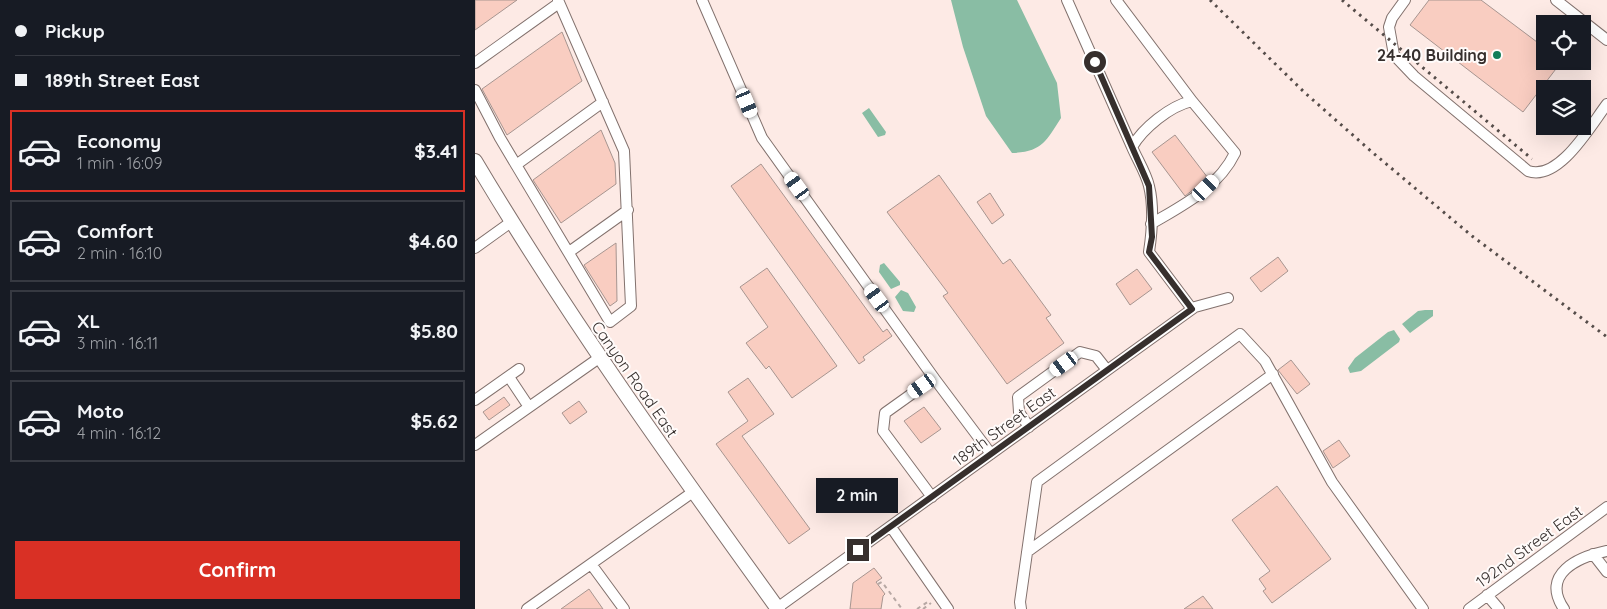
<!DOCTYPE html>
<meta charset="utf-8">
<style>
:root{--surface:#171b24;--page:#20242c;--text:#f1f3f6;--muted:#9ea1a6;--line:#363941;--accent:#d93025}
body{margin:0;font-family:Quicksand,sans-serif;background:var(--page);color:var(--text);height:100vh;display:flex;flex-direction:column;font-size:19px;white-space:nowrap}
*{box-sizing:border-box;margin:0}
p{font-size:16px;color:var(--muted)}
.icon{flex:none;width:28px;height:28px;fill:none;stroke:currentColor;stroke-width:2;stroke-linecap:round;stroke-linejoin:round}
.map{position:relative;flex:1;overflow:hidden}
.sheet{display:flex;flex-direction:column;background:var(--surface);width:475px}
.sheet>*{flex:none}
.top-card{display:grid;align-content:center;height:110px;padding:0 15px;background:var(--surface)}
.controls{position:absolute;left:1061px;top:15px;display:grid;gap:10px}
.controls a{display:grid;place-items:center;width:55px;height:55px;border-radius:0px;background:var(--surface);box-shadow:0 5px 20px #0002;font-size:25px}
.end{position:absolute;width:22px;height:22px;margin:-11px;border:6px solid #362f2d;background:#fff;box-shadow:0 0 0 2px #fff}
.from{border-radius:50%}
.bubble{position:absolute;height:35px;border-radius:0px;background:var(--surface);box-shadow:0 5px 20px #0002;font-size:16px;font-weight:700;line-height:35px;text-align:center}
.car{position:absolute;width:15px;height:30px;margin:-15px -8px;border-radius:6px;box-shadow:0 0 4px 1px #0007;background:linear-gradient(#fff 24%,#345 0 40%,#fff 0 76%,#345 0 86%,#fff 0)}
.top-card b{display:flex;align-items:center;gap:18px;height:48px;font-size:19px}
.top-card b+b{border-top:1px solid var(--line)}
.top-card i{width:12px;height:12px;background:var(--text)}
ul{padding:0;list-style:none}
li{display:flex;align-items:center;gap:15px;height:82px;margin:0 10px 8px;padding:0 5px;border:2px solid var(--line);border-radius:0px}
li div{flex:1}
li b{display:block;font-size:19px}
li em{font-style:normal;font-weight:700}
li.current{border-color:var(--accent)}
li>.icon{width:45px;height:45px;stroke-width:1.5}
.primary-button{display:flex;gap:10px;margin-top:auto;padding:10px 15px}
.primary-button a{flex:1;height:58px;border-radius:0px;background:var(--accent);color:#fff;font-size:20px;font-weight:700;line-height:58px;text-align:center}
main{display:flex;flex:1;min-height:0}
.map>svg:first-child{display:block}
.water{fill:#89bda4}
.building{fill:#f9cdc1;stroke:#a79590}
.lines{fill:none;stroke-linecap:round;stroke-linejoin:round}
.minor-casing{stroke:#82716d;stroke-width:12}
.major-casing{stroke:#82716d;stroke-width:16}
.path{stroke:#b7a8a4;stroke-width:2;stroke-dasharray:4 4;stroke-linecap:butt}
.minor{stroke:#fff;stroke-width:10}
.major{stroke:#fff;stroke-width:14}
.rail{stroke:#554c49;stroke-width:3;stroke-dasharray:2.5 5;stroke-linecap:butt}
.route{stroke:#362f2d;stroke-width:6}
.poi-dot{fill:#127d58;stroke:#fffbfa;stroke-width:2}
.labels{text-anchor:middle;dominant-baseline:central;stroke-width:4;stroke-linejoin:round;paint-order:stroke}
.poi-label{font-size:16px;font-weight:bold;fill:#362f2d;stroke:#fffbfa;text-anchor:end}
.street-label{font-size:16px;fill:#362f2d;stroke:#fffbfa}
</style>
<main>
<section class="sheet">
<div class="top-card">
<b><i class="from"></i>Pickup</b>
<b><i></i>189th Street East</b>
</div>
<ul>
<li class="current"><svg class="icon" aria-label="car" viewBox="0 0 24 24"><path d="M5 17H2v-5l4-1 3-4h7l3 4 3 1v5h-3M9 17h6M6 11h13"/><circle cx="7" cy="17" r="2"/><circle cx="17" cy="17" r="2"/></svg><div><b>Economy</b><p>1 min · 16:09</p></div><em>$3.41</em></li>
<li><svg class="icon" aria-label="car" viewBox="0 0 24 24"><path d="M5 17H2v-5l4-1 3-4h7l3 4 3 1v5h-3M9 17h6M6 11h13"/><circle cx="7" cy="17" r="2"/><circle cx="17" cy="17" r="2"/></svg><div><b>Comfort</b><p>2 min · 16:10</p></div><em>$4.60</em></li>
<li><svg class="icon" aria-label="car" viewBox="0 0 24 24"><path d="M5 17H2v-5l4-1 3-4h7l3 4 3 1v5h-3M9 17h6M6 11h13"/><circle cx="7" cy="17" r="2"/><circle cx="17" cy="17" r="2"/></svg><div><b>XL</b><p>3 min · 16:11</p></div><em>$5.80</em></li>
<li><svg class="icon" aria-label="car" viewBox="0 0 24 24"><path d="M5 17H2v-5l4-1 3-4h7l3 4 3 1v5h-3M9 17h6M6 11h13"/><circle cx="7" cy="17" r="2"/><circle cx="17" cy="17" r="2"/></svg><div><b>Moto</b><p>4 min · 16:12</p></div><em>$5.62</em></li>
</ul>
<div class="primary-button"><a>Confirm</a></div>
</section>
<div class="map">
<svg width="1132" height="609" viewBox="0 0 1132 609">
<rect width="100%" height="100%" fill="#fdeae5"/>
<path class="water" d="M476,0H542L582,83L586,118C571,141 567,152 537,153L511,116L488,47Z
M394,108L411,132L410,135L403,137L387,113Z
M409,263L425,282V285L416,289L404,272L405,265Z
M426,290L433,293L441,307L439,312L428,311L420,297Z
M950,310H958V316L935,333L927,324L943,311Z
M919,330L925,339L924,342L886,371L875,373L873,368L880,358L913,332Z"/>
<path class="building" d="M0,0H42L0,30Z
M954,0H1006L1070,48V61H1087L1048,112L935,25Z
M87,32L107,81L32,135L7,89Z
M126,130L140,163L141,184L86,223L58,180Z
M700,135L733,178L710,196L677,152Z
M286,164L408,332L412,329L417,336L388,357L390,360L384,364L256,186Z
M464,175L528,264L535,259L576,315L571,318L589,343L532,384L468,296L473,293L412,212Z
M515,193L529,215L517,224L502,202Z
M141,243L142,301L135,306L109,265Z
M803,257L813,271L786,292L775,278Z
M292,268L362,366L317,398L294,366L291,369L271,343L293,327L265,287Z
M662,269L677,289L655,305L641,284Z
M816,360L835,384L822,394L803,370Z
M273,378L299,414L267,436L335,529L314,544L241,444L273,421L253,392Z
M29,397L35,405L14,420L8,412Z
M104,401L112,412L95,424L87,413Z
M449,407L466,429L446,443L429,421Z
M864,440L875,456L858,468L848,451Z
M802,486L856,559L797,603L788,591L791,589L784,579L795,571L757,520Z
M399,568L407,578L401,582L410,594L408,596L406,609H375L378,583Z
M114,589L128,609H86Z
M728,596L738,609H709Z"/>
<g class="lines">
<g class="minor-casing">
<path id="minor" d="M227,0L287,138L459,378
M592,0L657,147
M641,0L717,101
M930,0L917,18L914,27L919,55L939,76L1053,171C1084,182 1116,125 1132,104
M1081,0L1132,40
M0,63L84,3
M0,90L25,138L135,322L156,306L149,151L83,0
M41,165L128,102
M676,224C708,205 743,188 760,153L717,101C695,106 668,128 657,147C662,159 671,173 674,186C679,206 677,232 674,252L717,309
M0,248L36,222
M94,252L153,210
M34,377L54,407
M0,400L44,369
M554,427L544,412L543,397L605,352L621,356L632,370
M0,445L124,358
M457,497L408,431L410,413L459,378L516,454
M416,527L473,609
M552,552L798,374
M1118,554L1132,572
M116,564L149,609
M1012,595L1024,609
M302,608L720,307L753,298
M52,609L218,492
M546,609L545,602L562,482L765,334L790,361L857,482L948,609
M994,609L1132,507
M1089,609C1065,574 1103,557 1132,551"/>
</g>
<g class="major-casing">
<path id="major" d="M0,161C92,316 197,462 303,609"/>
</g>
<path class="path" d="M403,584L407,582L427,609
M442,609L454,601
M448,609L456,603"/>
<use href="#minor" class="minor"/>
<use href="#major" class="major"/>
<path class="rail" d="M735,0L829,92L897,152L997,236L1132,337
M867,0L1057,159"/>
</g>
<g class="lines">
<path class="route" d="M383,550L717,309L674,252L677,237L674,186L620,62"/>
</g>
<circle class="poi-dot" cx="1022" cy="55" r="5"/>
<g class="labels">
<g class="poi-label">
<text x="1012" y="55">24-40 Building</text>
</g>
<g class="street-label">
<text transform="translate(160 379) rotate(55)">Canyon Road East</text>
<text transform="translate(529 426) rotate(-36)">189th Street East</text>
<text transform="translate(1054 546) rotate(-36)">192nd Street East</text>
</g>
</g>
</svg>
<div class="controls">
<a><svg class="icon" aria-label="locate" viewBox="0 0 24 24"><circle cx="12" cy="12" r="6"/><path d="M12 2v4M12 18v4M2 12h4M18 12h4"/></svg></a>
<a><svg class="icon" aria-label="layers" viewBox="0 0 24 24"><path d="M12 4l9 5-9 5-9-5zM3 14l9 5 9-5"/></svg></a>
</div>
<i class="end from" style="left:620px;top:62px"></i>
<i class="end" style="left:383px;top:550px"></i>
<div class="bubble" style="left:341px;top:478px;width:82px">2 min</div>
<i class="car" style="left:272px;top:103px;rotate:157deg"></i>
<i class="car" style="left:322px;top:186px;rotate:324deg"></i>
<i class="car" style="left:731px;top:188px;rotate:46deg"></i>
<i class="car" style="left:402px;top:298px;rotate:324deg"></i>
<i class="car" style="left:589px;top:364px;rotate:234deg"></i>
<i class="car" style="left:447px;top:386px;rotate:235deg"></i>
</div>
</main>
